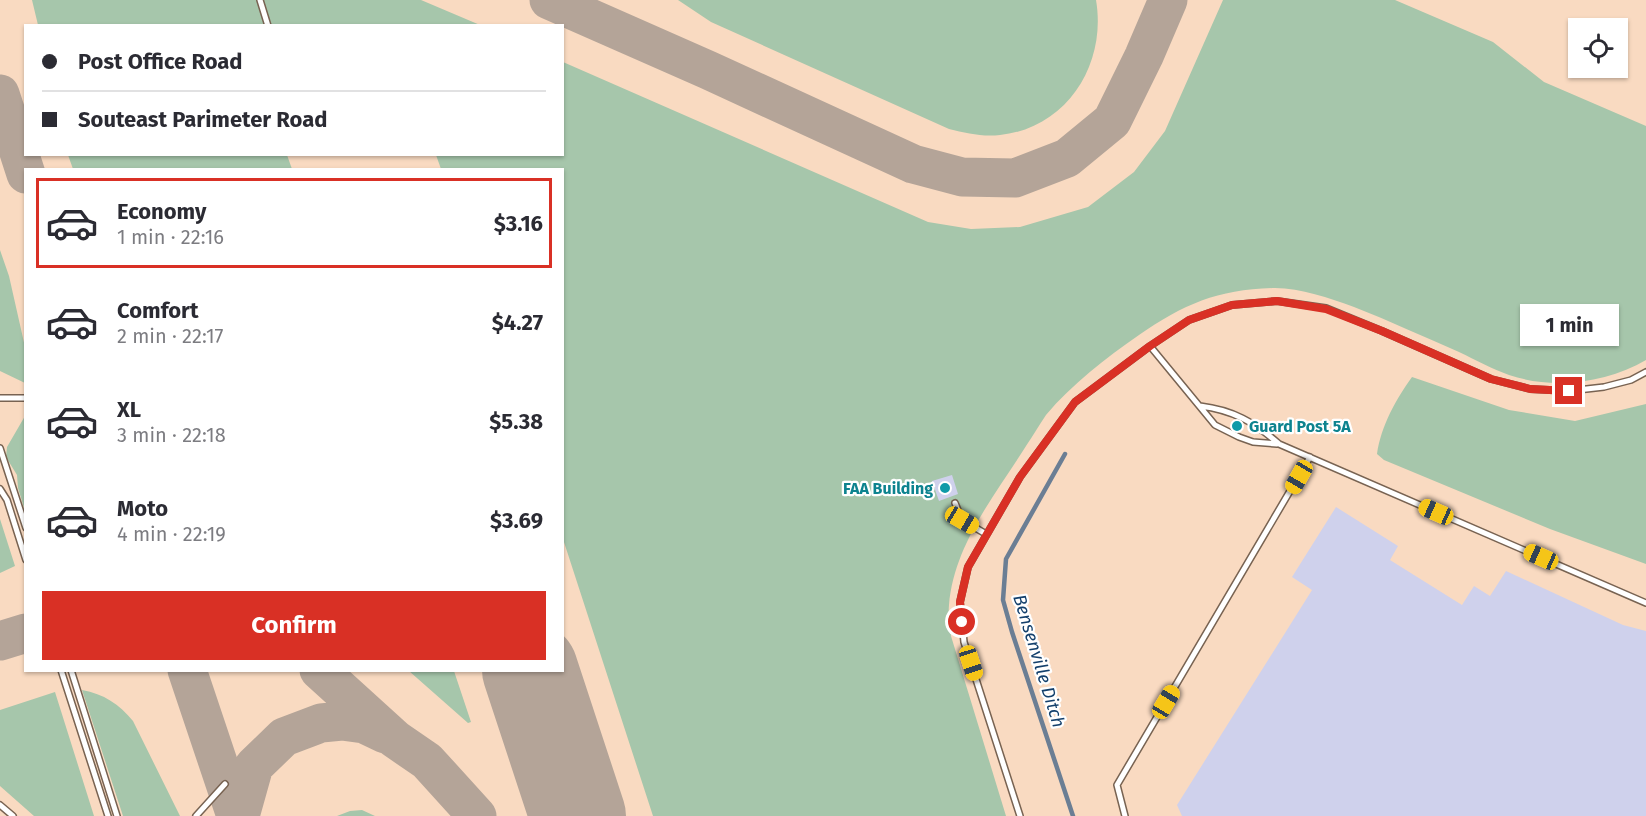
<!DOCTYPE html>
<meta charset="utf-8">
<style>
:root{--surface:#fff;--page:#f2f2f3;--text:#2b2b33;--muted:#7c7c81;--line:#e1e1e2;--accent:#d93025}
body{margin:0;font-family:"Fira Sans",sans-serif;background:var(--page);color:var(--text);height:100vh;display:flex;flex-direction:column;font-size:22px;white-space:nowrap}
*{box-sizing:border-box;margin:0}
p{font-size:20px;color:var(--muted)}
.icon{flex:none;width:33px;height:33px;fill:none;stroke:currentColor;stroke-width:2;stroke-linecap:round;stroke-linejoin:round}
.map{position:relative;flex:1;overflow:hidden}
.drawer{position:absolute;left:24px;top:168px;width:540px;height:504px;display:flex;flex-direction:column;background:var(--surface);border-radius:0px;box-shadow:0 2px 4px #0004}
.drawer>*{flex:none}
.banner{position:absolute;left:24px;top:24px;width:540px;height:132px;border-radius:0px;box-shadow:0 2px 4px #0004;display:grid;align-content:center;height:132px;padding:0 18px;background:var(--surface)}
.fabs{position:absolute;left:1568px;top:18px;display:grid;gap:12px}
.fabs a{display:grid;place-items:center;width:60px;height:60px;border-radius:0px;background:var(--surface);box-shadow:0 2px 4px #0004;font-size:30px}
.end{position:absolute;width:27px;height:27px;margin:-14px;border:8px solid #d93025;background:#fff;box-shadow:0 0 0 3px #fff}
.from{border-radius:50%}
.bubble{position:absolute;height:42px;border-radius:0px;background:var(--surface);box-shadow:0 2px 4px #0004;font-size:20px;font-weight:700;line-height:42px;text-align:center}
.car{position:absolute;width:18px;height:36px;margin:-18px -9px;border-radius:8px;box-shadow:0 0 4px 2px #0007;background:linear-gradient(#f5c518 24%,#345 0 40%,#f5c518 0 76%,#345 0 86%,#f5c518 0)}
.banner b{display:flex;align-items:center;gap:21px;height:57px;font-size:22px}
.banner b+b{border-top:2px solid var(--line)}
.banner i{width:15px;height:15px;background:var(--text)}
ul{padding:10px 0 0;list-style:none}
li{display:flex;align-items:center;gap:18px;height:90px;margin:0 12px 9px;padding:0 6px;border:3px solid transparent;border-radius:0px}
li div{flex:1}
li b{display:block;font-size:22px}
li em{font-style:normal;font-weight:700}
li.current{border-color:var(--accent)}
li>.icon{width:54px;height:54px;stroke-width:1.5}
.action{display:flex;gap:12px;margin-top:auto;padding:12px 18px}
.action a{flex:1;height:69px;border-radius:0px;background:var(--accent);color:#fff;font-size:24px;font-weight:700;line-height:69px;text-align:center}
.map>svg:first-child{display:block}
.built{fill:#f9dac1;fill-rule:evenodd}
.green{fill:#a6c6ab}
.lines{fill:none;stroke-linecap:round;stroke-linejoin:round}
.stream{stroke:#6b7e94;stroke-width:4.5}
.taxiway{stroke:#b4a498;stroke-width:39}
.runway{stroke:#b4a498;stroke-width:96}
.building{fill:#cfd1ec}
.lane-casing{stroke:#786352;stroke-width:8}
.lane{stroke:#fff;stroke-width:5}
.route{stroke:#d93025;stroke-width:8}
.culture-dot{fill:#0f9aa8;stroke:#fff;stroke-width:2}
.labels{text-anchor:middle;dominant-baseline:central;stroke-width:4.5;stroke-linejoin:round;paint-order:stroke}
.culture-label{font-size:16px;font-weight:bold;fill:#0d838f;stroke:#fff;text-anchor:start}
.water-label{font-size:18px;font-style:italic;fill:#14406c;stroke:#fff}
</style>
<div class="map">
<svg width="1646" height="816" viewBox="0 0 1646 816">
<rect width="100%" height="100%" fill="#fde9da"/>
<path class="built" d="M0,0H1646V816H0ZM26,26H562V154H26ZM1578,28H1617V68H1578ZM26,170H562V670H26Z"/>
<path class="green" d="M32,0H421L480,25H38Z
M678,0H1096C1107,64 1067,128 1000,135C982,137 966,133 949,129L711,22Z
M1223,0H1395L1493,42L1544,82L1646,126V360C1607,383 1553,390 1509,375C1492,369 1476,360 1459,352C1424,337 1390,321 1354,307C1329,298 1301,288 1275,288C1219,289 1184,304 1139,335C1106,358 1072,384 1046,415C1039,425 1033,436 1026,446C995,495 954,545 949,605C948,615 950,626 951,636L1006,816H653L563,539L562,170L441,169L436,155L562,154L563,62L928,222L971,229L1020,227L1088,207L1134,172L1165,131Z
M68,155H287L292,169H73Z
M0,250L9,276L25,347V383L0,371Z
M1412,377L1509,410L1575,421L1646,404V564L1550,529L1384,460L1377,454C1381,426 1396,399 1412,377Z
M25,416V511L18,488L17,475L6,457L7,447Z
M0,519L15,566L0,573Z
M409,671H454L471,722L468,723Z
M82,690C104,694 119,704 133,721L180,816H123Z
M55,692L94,816H34L0,786V710Z
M362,810L375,816H337L350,811Z"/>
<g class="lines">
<path class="stream" d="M1065,454L1006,559L1003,600L1012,632L1073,816"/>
<path class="taxiway" d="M549,0L708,70L913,164L962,177L1015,178L1067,158L1112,121L1144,56L1168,0
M0,94L26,174
M0,641L26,633
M187,670L236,816
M319,670L395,739L427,761L477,816
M240,816L254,766L284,737L321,723L342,721L364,724L385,734"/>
<path class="runway" d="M530,670L578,816"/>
</g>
<path class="building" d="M952,475L958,494L939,501L932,481Z
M1336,507L1398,546L1390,560L1462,605L1474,586L1490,596L1506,571L1623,625L1646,631V816H1182L1177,805L1312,590L1292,577Z"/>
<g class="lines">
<g class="lane-casing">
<path id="lane" d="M260,0L268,26
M1150,346L1215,425L1239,437L1253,442L1277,444
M0,398H26
M1200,406C1233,410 1254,422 1279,444L1646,603
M0,448L26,528
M0,489L7,500L26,560
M955,503L962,520L986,534
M61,670L108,816
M71,670L117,816
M0,805L13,816
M196,816L225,784
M1020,816L964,642L960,602L968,567L1020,477L1075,402L1150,346L1189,320L1232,305L1277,301L1326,308L1382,331L1491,379L1530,389L1569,391L1604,387L1631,380L1646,372
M1125,816L1117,785L1310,457"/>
</g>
<use href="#lane" class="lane"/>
</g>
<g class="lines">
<path class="route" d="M962,622L960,602L968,567L1020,477L1075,402L1150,346L1189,320L1232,305L1277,301L1326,309L1382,331L1491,379L1530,389L1569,391"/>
</g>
<g class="culture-dot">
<circle cx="1237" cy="426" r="6"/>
<circle cx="945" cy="488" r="6"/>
</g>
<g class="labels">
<g class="culture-label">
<text x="1249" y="426">Guard Post 5A</text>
<text x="933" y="488" text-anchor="end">FAA Building</text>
</g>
<g class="water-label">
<text transform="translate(1039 661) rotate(73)">Bensenville Ditch</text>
</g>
</g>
</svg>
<div class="fabs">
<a><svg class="icon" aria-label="locate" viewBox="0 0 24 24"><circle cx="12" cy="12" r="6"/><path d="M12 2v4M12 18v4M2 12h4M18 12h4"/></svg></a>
</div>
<i class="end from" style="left:962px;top:622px"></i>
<i class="end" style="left:1569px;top:391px"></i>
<div class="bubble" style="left:1520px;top:304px;width:99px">1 min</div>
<i class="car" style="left:1299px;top:477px;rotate:210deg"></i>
<i class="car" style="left:1436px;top:512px;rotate:294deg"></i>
<i class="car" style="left:962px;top:520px;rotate:120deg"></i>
<i class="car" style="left:1541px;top:557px;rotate:294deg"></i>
<i class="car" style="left:971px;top:663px;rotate:162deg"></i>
<i class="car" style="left:1166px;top:702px;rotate:31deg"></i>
<div class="banner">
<b><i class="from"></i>Post Office Road</b>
<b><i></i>Souteast Parimeter Road</b>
</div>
<section class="drawer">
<ul>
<li class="current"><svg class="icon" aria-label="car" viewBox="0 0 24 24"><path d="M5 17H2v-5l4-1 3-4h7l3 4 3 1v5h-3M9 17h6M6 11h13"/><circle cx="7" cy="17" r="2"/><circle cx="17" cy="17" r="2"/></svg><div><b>Economy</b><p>1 min · 22:16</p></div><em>$3.16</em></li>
<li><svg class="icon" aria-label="car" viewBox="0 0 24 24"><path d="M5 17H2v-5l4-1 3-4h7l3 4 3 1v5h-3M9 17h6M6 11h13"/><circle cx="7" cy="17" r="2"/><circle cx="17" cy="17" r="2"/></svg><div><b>Comfort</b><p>2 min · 22:17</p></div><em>$4.27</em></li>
<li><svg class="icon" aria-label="car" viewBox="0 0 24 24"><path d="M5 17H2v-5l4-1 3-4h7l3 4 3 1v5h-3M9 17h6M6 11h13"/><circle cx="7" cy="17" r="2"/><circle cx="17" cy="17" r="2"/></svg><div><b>XL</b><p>3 min · 22:18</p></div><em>$5.38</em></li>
<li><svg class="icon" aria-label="car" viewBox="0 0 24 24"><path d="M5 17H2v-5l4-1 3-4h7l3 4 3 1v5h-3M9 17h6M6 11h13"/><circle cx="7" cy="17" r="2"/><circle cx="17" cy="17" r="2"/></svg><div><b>Moto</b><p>4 min · 22:19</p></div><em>$3.69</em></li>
</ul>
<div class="action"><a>Confirm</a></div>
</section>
</div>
